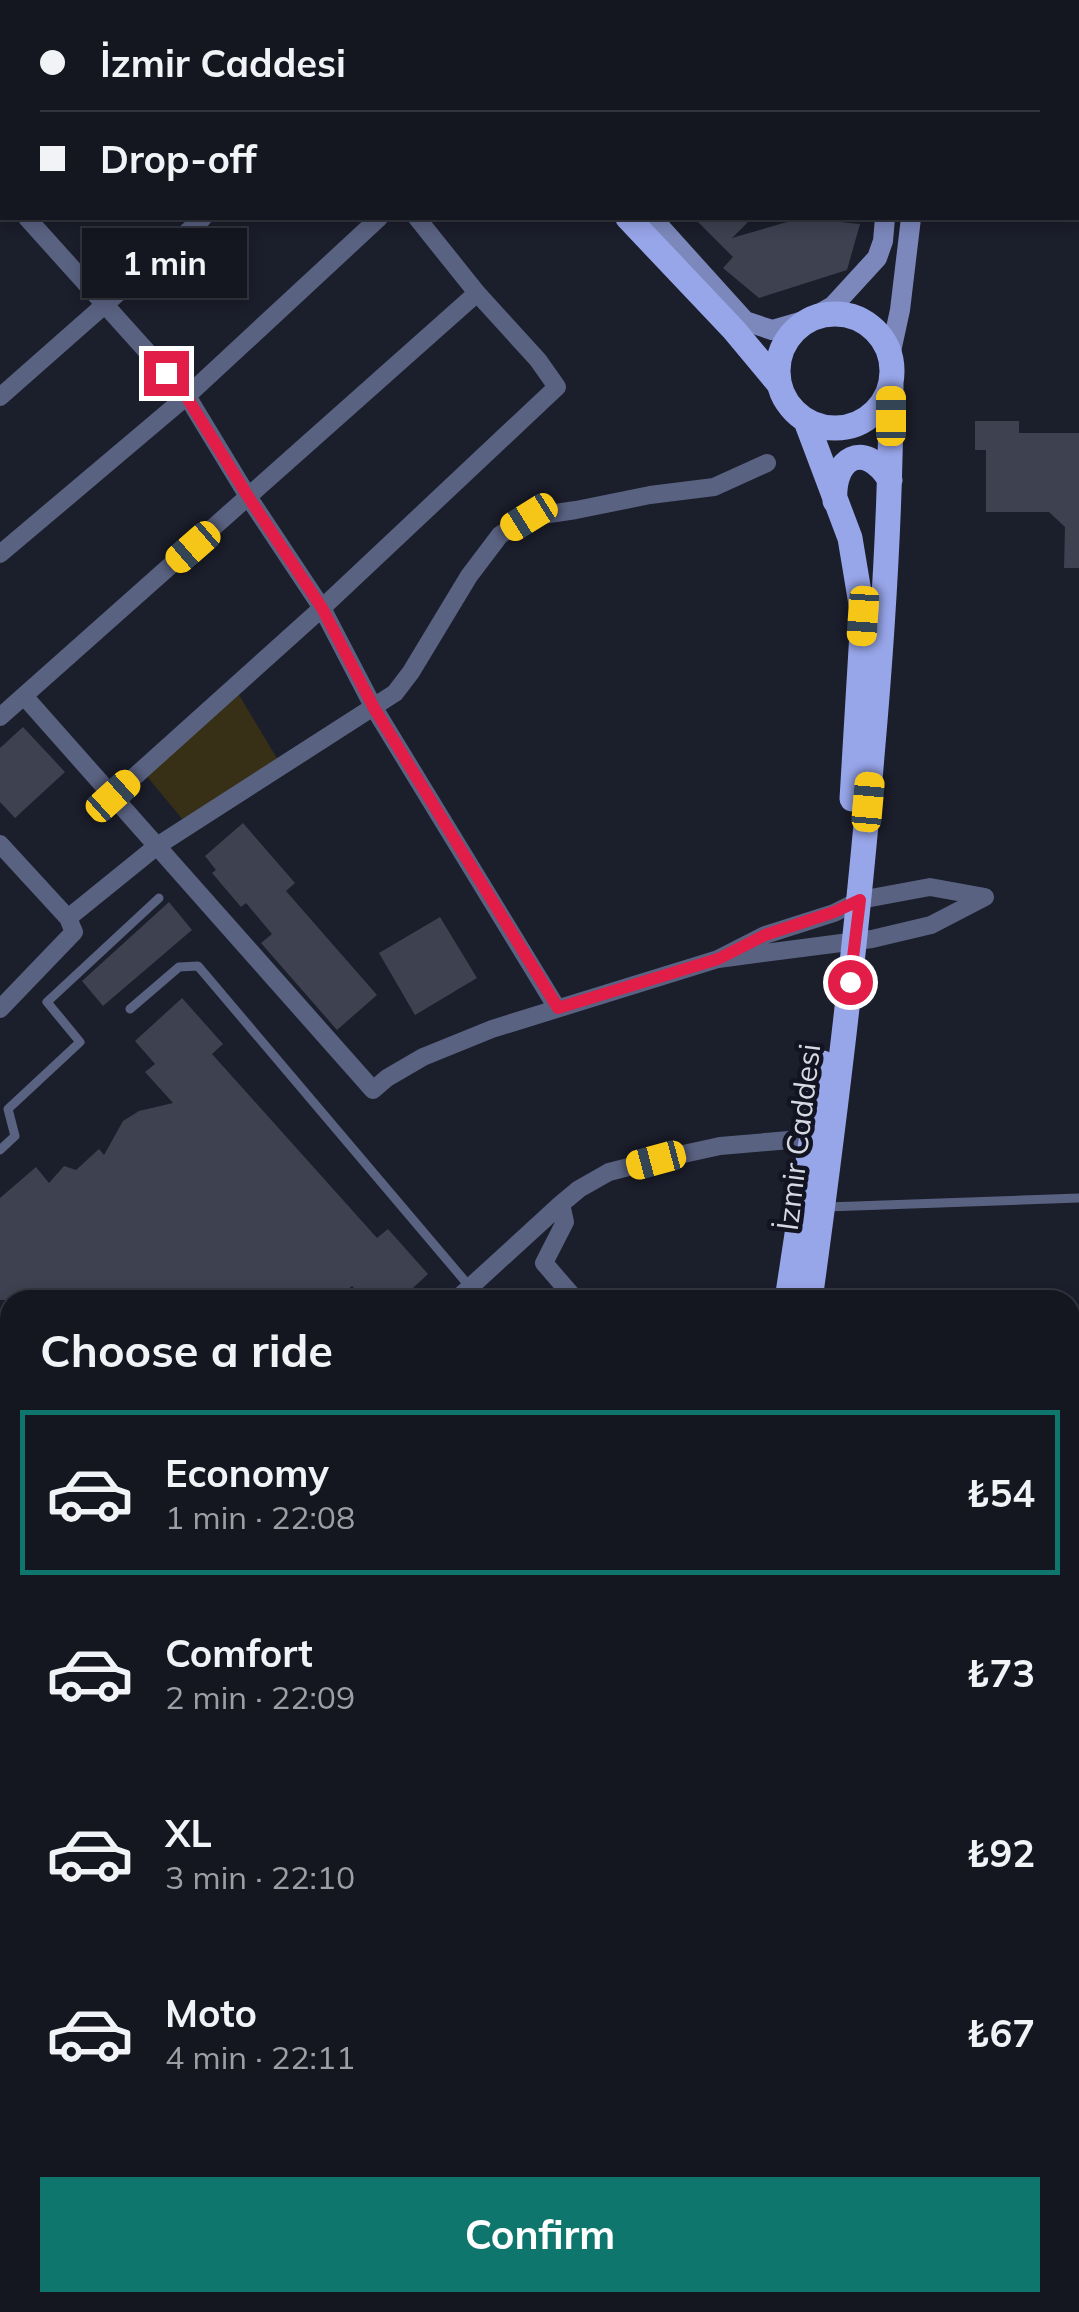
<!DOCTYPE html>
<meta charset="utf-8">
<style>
:root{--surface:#141620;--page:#1d1f29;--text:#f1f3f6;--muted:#9d9fa5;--line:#33353e;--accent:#0f766e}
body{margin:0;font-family:Mulish,sans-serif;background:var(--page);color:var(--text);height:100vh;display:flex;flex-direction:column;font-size:38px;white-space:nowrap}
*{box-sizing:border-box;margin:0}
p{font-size:32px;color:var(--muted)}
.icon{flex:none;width:55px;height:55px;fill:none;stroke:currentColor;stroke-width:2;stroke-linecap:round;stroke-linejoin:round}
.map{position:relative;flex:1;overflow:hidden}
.side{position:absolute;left:0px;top:1290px;width:1080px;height:1022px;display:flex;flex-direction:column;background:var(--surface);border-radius:30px 30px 0 0;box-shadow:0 5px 15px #0003,0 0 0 2px var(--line)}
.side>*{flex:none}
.hud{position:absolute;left:0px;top:0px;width:1080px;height:220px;box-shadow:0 5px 15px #0003,0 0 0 2px var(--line);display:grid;align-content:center;height:220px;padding:0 40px;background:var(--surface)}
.end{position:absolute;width:45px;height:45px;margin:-22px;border:12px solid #e11d48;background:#fff;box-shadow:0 0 0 5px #fff}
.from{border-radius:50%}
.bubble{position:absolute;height:70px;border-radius:0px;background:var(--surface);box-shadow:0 5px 15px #0003,0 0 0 2px var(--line);font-size:32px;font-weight:700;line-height:70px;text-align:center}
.car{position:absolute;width:30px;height:60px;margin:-30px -15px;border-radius:12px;box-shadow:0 0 8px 2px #0007;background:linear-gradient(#f5c518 24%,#345 0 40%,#f5c518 0 76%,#345 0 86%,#f5c518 0)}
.hud b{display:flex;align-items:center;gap:35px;height:95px;font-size:38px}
.hud b+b{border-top:2px solid var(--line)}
.hud i{width:25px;height:25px;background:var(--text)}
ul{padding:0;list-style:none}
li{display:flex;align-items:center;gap:30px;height:165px;margin:0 20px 15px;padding:0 20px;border:5px solid transparent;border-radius:0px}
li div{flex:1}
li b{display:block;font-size:38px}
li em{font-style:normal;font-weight:700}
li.on{border-color:var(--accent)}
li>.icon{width:90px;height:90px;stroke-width:1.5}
h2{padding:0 40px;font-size:45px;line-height:120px}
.primary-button{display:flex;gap:20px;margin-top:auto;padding:20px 40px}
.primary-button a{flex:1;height:115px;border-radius:0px;background:var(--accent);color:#fff;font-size:40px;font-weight:700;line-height:115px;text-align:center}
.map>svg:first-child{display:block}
.green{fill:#373016}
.building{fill:#3e4150}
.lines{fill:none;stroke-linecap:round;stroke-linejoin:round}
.trunk-tunnel{stroke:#373a46;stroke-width:28;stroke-dasharray:28 14;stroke-linecap:butt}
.service{stroke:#5a6282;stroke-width:9}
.minor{stroke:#5a6282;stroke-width:18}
.tertiary{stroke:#5a6282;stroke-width:20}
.secondary{stroke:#7c88bc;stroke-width:20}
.primary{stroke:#97a5e9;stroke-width:25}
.trunk{stroke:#a8b4ee;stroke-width:28}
.route{stroke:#e11d48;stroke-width:12}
.labels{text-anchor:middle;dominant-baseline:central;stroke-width:9;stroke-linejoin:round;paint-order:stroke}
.street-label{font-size:30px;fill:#d6d9e2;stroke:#121421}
</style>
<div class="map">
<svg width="1079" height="2312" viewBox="0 0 1079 2312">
<rect width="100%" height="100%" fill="#1b1e2b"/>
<path class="green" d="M236,690L278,760L189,827L144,773Z
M771,2303L807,2305L816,2303H838L846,2312H760Z"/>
<path class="building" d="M694,218H752L732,238L801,218L860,224L847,270L759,298L723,268L733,257Z
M975,421H1019V433H1079V568H1064L1065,527L1049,512H986V450H975Z
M23,727L65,772L15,818L0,802V748Z
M243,823L295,883L286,891L377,995L337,1030L261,943L272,934L246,903L241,907L212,873L216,870L205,856Z
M169,902L192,930L103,1006L82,981Z
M440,917L477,978L415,1015L379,953Z
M182,998L223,1044L212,1054L377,1238L388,1229L428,1274L400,1300H365L352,1286L336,1300H0V1198L36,1167L49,1183L64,1166L76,1170L99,1149L104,1155L123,1121L139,1111L173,1103L145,1072L155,1064L135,1041Z"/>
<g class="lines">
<path class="trunk-tunnel" d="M639,2302L648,2312"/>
<path class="service" d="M1078,201L1079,202
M130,1009L179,967L198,966L470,1287
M0,1150L15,1136L8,1109L80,1042L47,1002L159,898
M827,1207L1079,1198
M0,1474L10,1485"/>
<path class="minor" d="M95,0L97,2
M233,0L236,2
M706,0L709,2
M0,187L2,190
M27,218L187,396L249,498L322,608L113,796
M417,218L477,293L538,360L557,387L322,608L374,708L557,1008
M0,397L203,218
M0,554L187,396L379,218
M24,696L373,1090L387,1078L423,1057L492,1029L718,959L765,935L834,913L860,900L930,887L985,897L931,925L872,939L718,959
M0,717L477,293
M0,844L68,918
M0,1009L74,932L68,918L157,846L395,693L411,672L469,576L500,535L529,517L576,510L650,495L714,487L767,463
M561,1204L579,1189L609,1172L656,1160L720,1146L812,1138
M456,1300L561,1204L565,1222L544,1263L576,1300
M0,1703L10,1715
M0,2027L10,2038
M0,2086L10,2073
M264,2302L273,2312"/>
<path class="tertiary" d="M1070,2053L1079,2063
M1070,2087L1079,2097
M0,2295L19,2312"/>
<path class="secondary" d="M450,0L452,2
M912,2L914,0
M652,218L745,321L772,330L810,319L833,306L877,258L883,241L885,218
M890,356L900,310L911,218"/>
<path class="primary" d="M424,0L426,2
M628,218L734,330L779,384
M778 371a57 57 0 1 1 114 0a57 57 0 1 1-114 0Z
M806,421L850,538L863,616L852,799
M835,501C832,458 864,439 890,480
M787,1300L823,1063
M810,1300C835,1119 857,938 872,756C883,632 891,509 891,384
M601,2312L607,2302"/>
<path class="trunk" d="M0,1571L10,1583
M0,1646L10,1658
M524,2302L526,2312
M553,2302L560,2312
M740,2302L741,2312
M687,2309L691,2312"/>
</g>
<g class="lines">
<path class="route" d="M166,373L186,396L249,498L322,608L374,708L558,1008L718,959L765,935L834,912L860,900L850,982"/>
</g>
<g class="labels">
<g class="street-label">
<text transform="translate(798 1137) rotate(-83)">İzmir Caddesi</text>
</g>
</g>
</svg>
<i class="end from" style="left:850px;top:982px"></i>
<i class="end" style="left:166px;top:373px"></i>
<div class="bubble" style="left:82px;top:228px;width:165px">1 min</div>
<i class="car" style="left:891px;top:416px;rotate:0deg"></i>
<i class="car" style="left:529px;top:517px;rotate:238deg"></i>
<i class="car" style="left:193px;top:547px;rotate:229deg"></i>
<i class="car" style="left:863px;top:616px;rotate:184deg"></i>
<i class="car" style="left:113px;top:796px;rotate:48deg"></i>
<i class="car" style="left:868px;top:802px;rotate:5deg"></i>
<i class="car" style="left:656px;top:1160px;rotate:255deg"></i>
<div class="hud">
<b><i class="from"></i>İzmir Caddesi</b>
<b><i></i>Drop-off</b>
</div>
<section class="side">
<h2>Choose a ride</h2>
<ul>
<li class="on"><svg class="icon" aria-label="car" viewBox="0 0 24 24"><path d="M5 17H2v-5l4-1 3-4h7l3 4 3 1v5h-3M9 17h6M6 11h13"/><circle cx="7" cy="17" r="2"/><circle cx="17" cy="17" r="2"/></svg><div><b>Economy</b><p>1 min · 22:08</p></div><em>₺54</em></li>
<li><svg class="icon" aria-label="car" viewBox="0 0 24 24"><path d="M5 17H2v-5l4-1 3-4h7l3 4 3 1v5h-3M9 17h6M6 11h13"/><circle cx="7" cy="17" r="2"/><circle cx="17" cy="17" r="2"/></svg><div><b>Comfort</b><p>2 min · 22:09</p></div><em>₺73</em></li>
<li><svg class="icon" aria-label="car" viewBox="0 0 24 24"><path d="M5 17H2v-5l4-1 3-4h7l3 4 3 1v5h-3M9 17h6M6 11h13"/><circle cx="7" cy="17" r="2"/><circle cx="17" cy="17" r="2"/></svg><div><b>XL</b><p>3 min · 22:10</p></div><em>₺92</em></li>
<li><svg class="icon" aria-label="car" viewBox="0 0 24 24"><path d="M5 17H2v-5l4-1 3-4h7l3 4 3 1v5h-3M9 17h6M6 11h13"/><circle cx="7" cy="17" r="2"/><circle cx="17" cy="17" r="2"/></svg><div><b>Moto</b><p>4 min · 22:11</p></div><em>₺67</em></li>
</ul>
<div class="primary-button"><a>Confirm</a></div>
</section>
</div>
